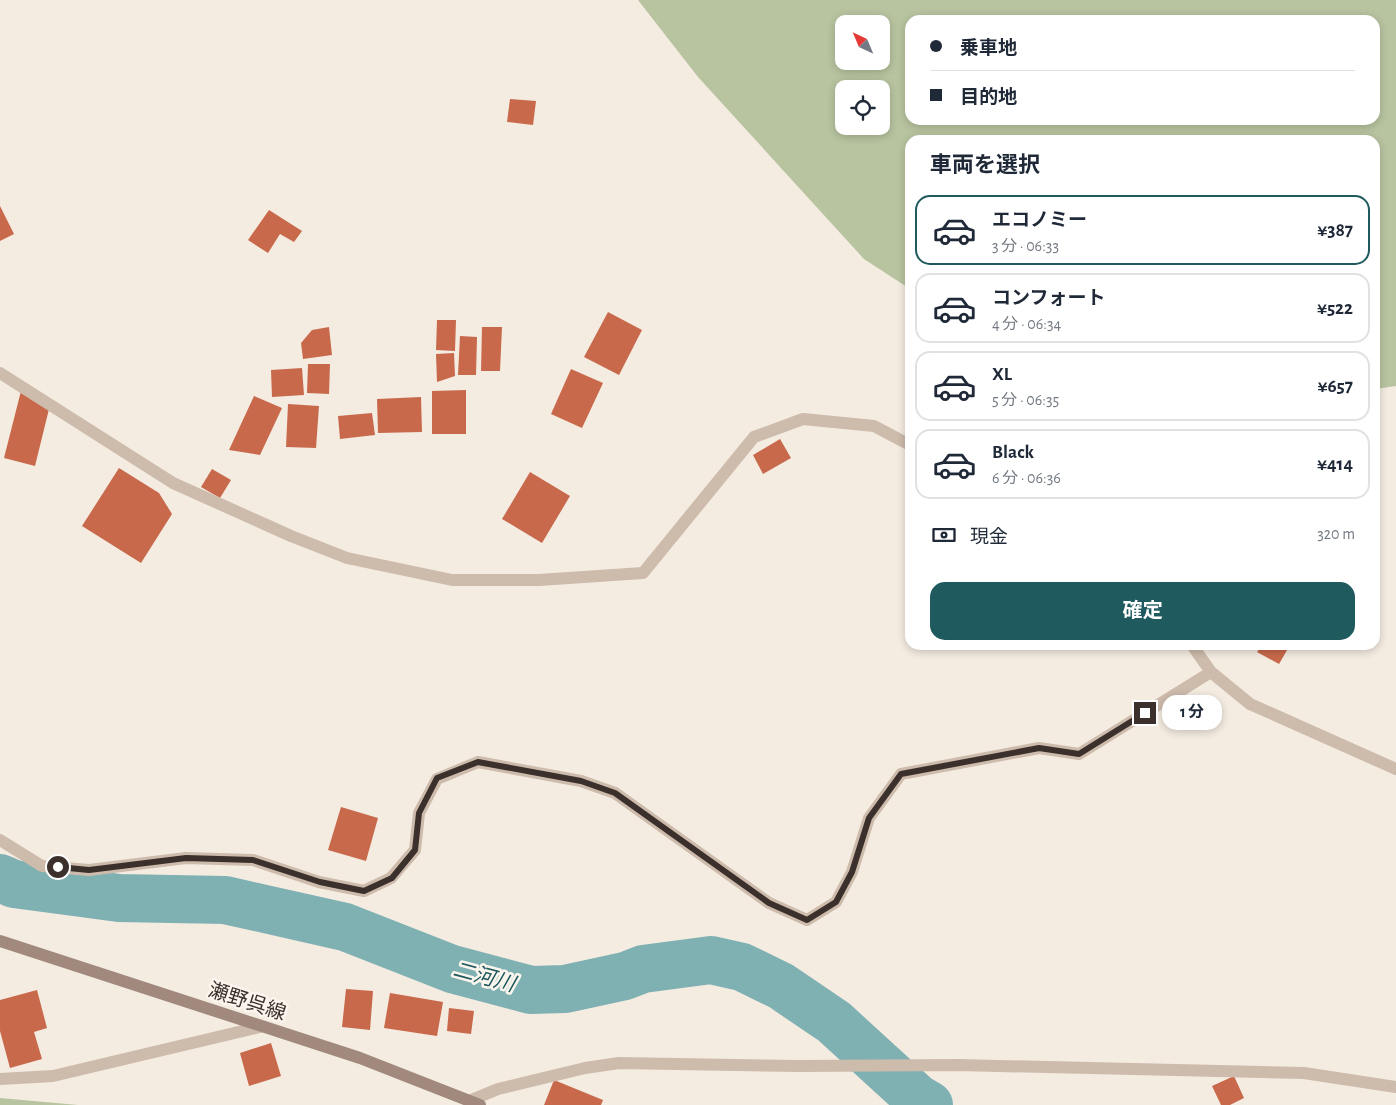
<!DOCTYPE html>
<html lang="ja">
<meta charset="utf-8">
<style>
:root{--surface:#fff;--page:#f2f2f3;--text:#1f2937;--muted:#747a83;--line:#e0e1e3;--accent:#1f5a5e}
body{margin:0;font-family:"Alegreya Sans","Noto Sans JP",sans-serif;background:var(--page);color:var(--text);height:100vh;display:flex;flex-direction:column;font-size:19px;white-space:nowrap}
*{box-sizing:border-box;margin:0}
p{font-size:16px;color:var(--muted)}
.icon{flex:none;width:28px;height:28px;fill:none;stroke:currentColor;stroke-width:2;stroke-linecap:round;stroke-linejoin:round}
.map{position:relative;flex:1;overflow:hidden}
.details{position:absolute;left:905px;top:135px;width:475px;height:515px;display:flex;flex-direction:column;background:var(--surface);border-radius:15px;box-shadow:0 2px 8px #0003}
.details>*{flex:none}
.top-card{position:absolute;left:905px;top:15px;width:475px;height:110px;border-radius:15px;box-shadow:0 2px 8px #0003;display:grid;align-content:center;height:110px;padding:0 25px;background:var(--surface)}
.needle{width:32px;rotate:316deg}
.controls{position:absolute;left:835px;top:15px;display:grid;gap:10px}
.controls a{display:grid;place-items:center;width:55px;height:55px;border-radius:10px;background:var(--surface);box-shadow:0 2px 8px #0003;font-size:25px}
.end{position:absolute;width:22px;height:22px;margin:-11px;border:6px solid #3b302b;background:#fff;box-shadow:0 0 0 2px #fff}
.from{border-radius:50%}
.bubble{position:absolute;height:35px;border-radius:15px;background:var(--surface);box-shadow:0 2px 8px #0003;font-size:16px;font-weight:700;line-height:35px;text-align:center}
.top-card b{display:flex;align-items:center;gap:18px;height:48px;font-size:19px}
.top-card b+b{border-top:1px solid var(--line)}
.top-card i{width:12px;height:12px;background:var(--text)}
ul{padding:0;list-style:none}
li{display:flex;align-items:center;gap:15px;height:70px;margin:0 10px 8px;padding:0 15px;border:2px solid var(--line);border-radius:15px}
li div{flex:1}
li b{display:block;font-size:19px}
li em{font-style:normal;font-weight:700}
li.current{border-color:var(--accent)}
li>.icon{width:45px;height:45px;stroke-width:1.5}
h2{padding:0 25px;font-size:22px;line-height:60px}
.pay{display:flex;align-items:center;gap:12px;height:55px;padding:0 25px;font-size:19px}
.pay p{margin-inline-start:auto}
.action{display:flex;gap:10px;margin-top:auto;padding:10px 25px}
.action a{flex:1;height:58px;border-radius:15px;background:var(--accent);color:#fff;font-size:20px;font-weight:700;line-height:58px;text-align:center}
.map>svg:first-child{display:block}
.green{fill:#b8c4a0;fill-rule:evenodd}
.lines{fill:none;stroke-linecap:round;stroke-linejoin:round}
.river{stroke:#7fb0b2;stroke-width:48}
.building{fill:#c8694b}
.minor{stroke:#cdbbac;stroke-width:12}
.secondary{stroke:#a18a7d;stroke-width:12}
.route{stroke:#3b302b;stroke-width:6}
.labels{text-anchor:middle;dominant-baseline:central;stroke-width:5;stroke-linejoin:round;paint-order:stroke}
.street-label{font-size:20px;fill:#3b302b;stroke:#fbf5ee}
.water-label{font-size:21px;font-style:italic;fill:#1f5a5e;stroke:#fbf5ee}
</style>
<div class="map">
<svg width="1396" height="1105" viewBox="0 0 1396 1105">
<rect width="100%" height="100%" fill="#f4ebe1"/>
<path class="green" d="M638,0H1396V386L1375,389V140H910V289L864,259L698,77ZM910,20H1375V120H910ZM844,24H881V61H844ZM844,89H881V126H844Z
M0,1098L78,1105H0Z"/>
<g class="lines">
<path class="river" d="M0,878L14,884L119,898L225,900L345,927L452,969L531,990L565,989L625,976L643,969L711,960L742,967L781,986L834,1022L917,1098L929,1105"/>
</g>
<path class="building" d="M510,99L536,101L533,125L507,122Z
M0,206L14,234L0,241Z
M269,210L302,231L294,242L280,234L268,253L248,240Z
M608,312L642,330L619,375L584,357Z
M437,320H456L455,351L436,350Z
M329,327L332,355L303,359L301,343L312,330Z
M482,327H502L500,371H481Z
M460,336L477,337L476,375H458Z
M454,353L455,376L437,382L436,354Z
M308,364H330L329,394L307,393Z
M302,368L304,395L272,397L271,370Z
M571,369L603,383L582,428L551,414Z
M22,387L50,405L35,466L4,458Z
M466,390V434H432V391Z
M254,396L282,408L260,455L229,450Z
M421,397L422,432L378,433L377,399Z
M288,404L319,406L316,448L286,447Z
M372,413L375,435L340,439L338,416Z
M780,439L791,458L763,474L753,455Z
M119,468L159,493L172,514L141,563L82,526Z
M212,469L231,480L220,498L201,487Z
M530,472L570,496L542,543L502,519Z
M1262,645H1290L1279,664L1257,652Z
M341,807L378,818L366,861L328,850Z
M346,989L373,991L370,1030L342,1027Z
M37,990L47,1028L34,1032L42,1059L10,1068L0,1031V1000Z
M390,993L443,1002L437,1036L384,1028Z
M449,1008L474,1011L471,1034L447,1031Z
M271,1043L281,1076L249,1086L240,1053Z
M1234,1076L1244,1098L1230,1105H1221L1212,1086Z
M554,1080L603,1100L601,1105H544Z"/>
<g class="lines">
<path class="minor" d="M0,373L173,483L291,536L347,558L452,580H539L643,573L754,437L803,419L874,426L910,445
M1192,645L1211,672L1250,704L1396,769
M0,840L42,866L89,870L186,858L253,860L319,882L364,891L391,878L415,850L419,813L437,779L478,762L581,781L615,793L769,903L807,920L836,902L852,872L869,818L901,774L1039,748L1079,754L1211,672
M0,1079L53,1076L260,1027
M469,1101L498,1089L585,1068L619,1063L799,1066L958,1065L1304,1073L1396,1087"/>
<path class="secondary" d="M0,941L360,1058L480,1105"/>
</g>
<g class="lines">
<path class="route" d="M58,867L89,870L186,858L253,860L320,882L364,891L392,878L415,850L419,813L437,778L478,762L581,781L615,793L769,903L807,920L836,902L852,872L869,818L901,774L1039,748L1079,754L1145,713"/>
</g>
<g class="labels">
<g class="street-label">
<text transform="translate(247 1002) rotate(18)">瀬野呉線</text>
</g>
<g class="water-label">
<text transform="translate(484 977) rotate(15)">二河川</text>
</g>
</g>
</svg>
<div class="controls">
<a><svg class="needle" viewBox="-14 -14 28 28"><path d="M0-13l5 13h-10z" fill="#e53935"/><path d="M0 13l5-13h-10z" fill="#747a83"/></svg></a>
<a><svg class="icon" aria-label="locate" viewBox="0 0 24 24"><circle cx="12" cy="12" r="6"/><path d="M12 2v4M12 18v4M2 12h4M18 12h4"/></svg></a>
</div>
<i class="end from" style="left:58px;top:867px"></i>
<i class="end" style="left:1145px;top:713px"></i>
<div class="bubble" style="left:1162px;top:695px;width:60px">1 分</div>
<div class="top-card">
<b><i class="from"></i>乗車地</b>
<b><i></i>目的地</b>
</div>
<section class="details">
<h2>車両を選択</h2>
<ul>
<li class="current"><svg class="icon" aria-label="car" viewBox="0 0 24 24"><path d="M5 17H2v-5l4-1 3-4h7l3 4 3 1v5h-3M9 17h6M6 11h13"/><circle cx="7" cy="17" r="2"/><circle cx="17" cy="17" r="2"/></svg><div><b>エコノミー</b><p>3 分 · 06:33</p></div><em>¥387</em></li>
<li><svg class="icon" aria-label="car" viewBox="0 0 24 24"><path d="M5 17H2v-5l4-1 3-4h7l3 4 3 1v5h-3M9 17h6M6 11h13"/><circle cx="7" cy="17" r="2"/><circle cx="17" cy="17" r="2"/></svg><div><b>コンフォート</b><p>4 分 · 06:34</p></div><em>¥522</em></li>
<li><svg class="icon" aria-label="car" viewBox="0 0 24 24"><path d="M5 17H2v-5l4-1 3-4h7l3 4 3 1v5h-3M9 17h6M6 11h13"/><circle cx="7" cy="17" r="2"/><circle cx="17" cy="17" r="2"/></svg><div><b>XL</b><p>5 分 · 06:35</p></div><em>¥657</em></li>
<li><svg class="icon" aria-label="car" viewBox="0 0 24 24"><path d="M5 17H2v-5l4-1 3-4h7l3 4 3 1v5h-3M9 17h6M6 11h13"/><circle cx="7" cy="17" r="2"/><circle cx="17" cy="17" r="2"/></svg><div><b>Black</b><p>6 分 · 06:36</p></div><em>¥414</em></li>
</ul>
<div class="pay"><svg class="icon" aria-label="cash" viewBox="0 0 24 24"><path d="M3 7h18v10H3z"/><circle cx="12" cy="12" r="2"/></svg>現金<p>320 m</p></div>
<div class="action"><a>確定</a></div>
</section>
</div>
